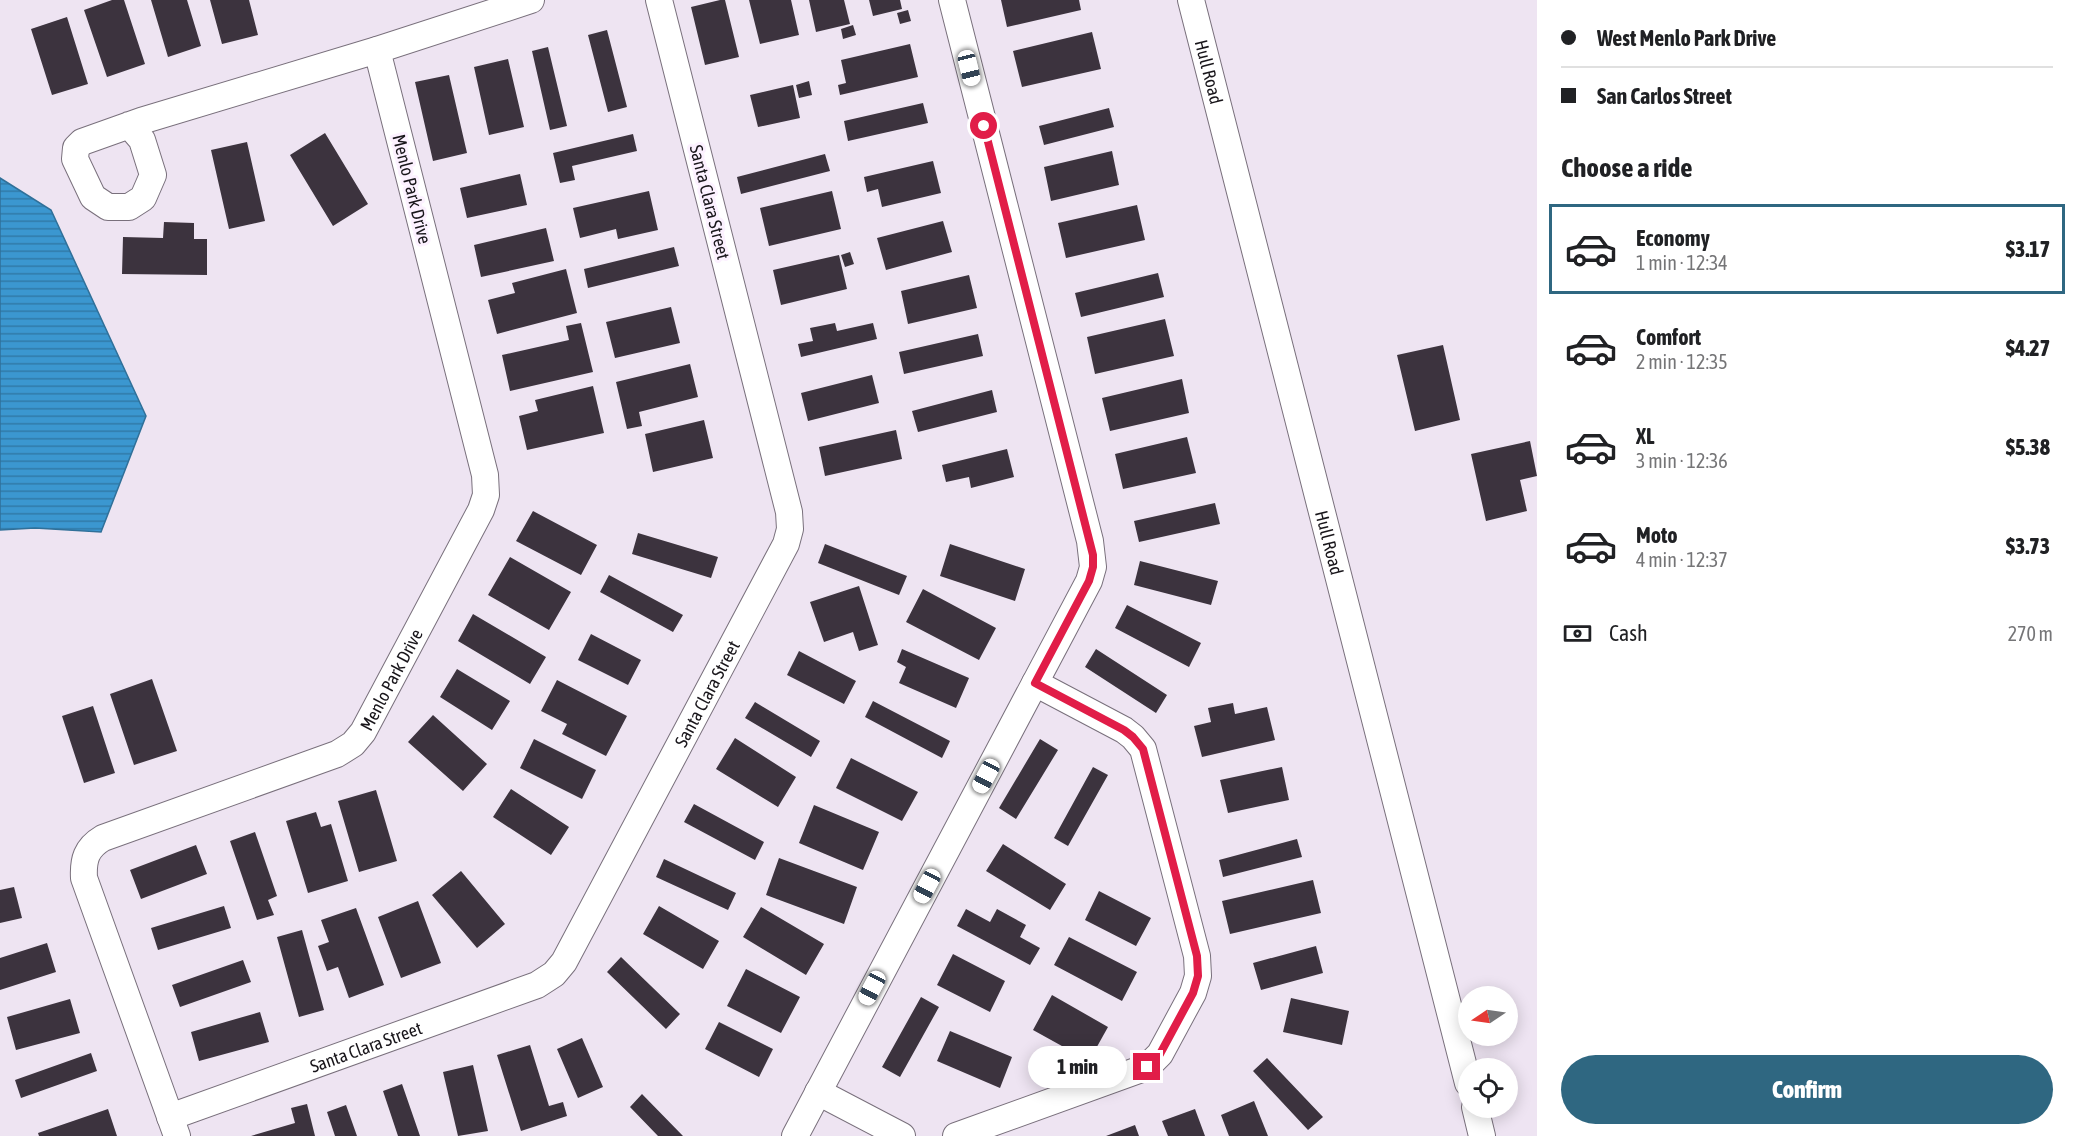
<!DOCTYPE html>
<meta charset="utf-8">
<style>
:root{--surface:#fff;--page:#f6f6f6;--text:#202124;--muted:#757577;--line:#e0e0e0;--accent:#2f6781}
body{margin:0;font-family:"Asap Condensed",sans-serif;background:var(--page);color:var(--text);height:100vh;display:flex;flex-direction:column;font-size:22px;white-space:nowrap}
*{box-sizing:border-box;margin:0}
p{font-size:20px;color:var(--muted)}
.icon{flex:none;width:33px;height:33px;fill:none;stroke:currentColor;stroke-width:2;stroke-linecap:round;stroke-linejoin:round}
.map{position:relative;flex:1;overflow:hidden}
.drawer{display:flex;flex-direction:column;background:var(--surface);width:540px}
.drawer>*{flex:none}
.hud{display:grid;align-content:center;height:132px;padding:0 24px;background:var(--surface)}
.needle{width:39px;rotate:257deg}
.buttons{position:absolute;left:1458px;top:986px;display:grid;gap:12px}
.buttons a{display:grid;place-items:center;width:60px;height:60px;border-radius:50%;background:var(--surface);box-shadow:0 3px 15px #0003;font-size:30px}
.end{position:absolute;width:27px;height:27px;margin:-14px;border:8px solid #e11d48;background:#fff;box-shadow:0 0 0 3px #fff}
.from{border-radius:50%}
.bubble{position:absolute;height:42px;border-radius:21px;background:var(--surface);box-shadow:0 3px 15px #0003;font-size:20px;font-weight:800;line-height:42px;text-align:center}
.car{position:absolute;width:18px;height:36px;margin:-18px -9px;border-radius:8px;box-shadow:0 0 4px 2px #0007;background:linear-gradient(#fff 24%,#345 0 40%,#fff 0 76%,#345 0 86%,#fff 0)}
.hud b{display:flex;align-items:center;gap:21px;height:57px;font-size:22px}
.hud b+b{border-top:2px solid var(--line)}
.hud i{width:15px;height:15px;background:var(--text)}
ul{padding:0;list-style:none}
li{display:flex;align-items:center;gap:18px;height:90px;margin:0 12px 9px;padding:0 12px;border:3px solid transparent;border-radius:0px}
li div{flex:1}
li b{display:block;font-size:22px}
li em{font-style:normal;font-weight:800}
li.active{border-color:var(--accent)}
li>.icon{width:54px;height:54px;stroke-width:1.5}
h2{padding:0 24px;font-size:27px;line-height:72px}
.pay{display:flex;align-items:center;gap:15px;height:66px;padding:0 24px;font-size:22px}
.pay p{margin-inline-start:auto}
.primary-button{display:flex;gap:12px;margin-top:auto;padding:12px 24px}
.primary-button a{flex:1;height:69px;border-radius:36px;background:var(--accent);color:#fff;font-size:24px;font-weight:800;line-height:69px;text-align:center}
main{display:flex;flex:1;min-height:0}
.map>svg:first-child{display:block}
.water{fill:url(#water-rules);stroke:#307099;stroke-width:1.5}
.building{fill:#3c333e}
.lines{fill:none;stroke-linecap:round;stroke-linejoin:round}
.minor-casing{stroke:#79707c;stroke-width:28}
.minor{stroke:#fff;stroke-width:26}
.route{stroke:#e11d48;stroke-width:8}
.labels{text-anchor:middle;dominant-baseline:central;stroke-width:6;stroke-linejoin:round;paint-order:stroke}
.street-label{font-size:18px;fill:#18151a;stroke:#fcf1ff}
</style>
<main>
<div class="map">
<svg width="1537" height="1136" viewBox="0 0 1537 1136">
<defs>
<pattern id="water-rules" width="6" height="5" patternUnits="userSpaceOnUse" patternTransform="scale(1.5)"><rect width="6" height="5" fill="#3b97d0"/><path d="M0 2.5h6" fill="none" stroke="#317aa8"/></pattern>
</defs>
<rect width="100%" height="100%" fill="#eee4f2"/>
<path class="water" d="M0,178L51,210L146,416L101,532L35,528L0,530Z"/>
<path class="building" d="M112,0H124L145,64L107,77L84,10Z
M151,0H187L201,46L168,57Z
M210,0H249L258,35L222,44Z
M720,0H725L739,57L705,65L691,7Z
M749,0H791L799,35L760,44Z
M809,0H844L850,24L816,32Z
M869,0H900L902,9L873,16Z
M1001,0H1079L1081,10L1007,27Z
M908,10L911,21L900,24L897,13Z
M67,17L88,84L52,95L31,29Z
M853,25L856,35L843,39L841,29Z
M607,30L627,107L608,112L588,35Z
M1092,32L1101,69L1022,87L1013,51Z
M910,44L918,77L840,95L838,85L846,83L841,60Z
M548,47L567,126L550,130L532,51Z
M508,59L524,127L489,135L474,67Z
M449,75L467,153L433,161L415,82Z
M809,81L812,95L799,98L796,85Z
M793,85L800,118L758,127L750,95Z
M923,103L928,123L848,141L844,121Z
M1109,108L1114,127L1044,145L1039,126Z
M325,133L368,204L333,226L290,155Z
M633,134L637,151L572,166L575,180L560,183L553,153Z
M247,142L265,221L229,229L211,150Z
M1112,151L1119,185L1051,201L1044,167Z
M825,154L830,171L741,194L737,177Z
M933,161L941,193L882,207L878,189L867,192L864,177Z
M520,174L527,205L467,218L460,188Z
M649,191L658,230L618,239L616,229L580,238L573,208Z
M832,191L841,229L769,246L760,208Z
M1137,205L1145,240L1066,258L1058,223Z
M943,221L952,252L886,270L877,238Z
M164,222L194,223V239H207V275L122,274L123,237L163,238Z
M546,228L554,261L481,277L474,245Z
M674,247L679,266L588,288L584,269Z
M850,252L854,264L845,267L841,255Z
M839,255L847,289L781,305L773,270Z
M566,269L577,313L497,334L488,300L515,293L512,283Z
M1158,273L1164,297L1081,317L1075,293Z
M969,275L977,308L908,324L901,291Z
M671,307L680,343L615,358L606,322Z
M1165,319L1174,356L1095,374L1087,337Z
M581,323L593,372L510,391L502,355L569,340L566,326Z
M835,323L837,331L873,323L877,339L801,357L798,344L813,341L810,328Z
M978,334L983,356L904,374L899,352Z
M1443,345L1460,420L1415,431L1397,355Z
M690,364L698,397L639,412L642,426L627,429L616,382Z
M872,375L879,403L808,421L801,393Z
M1182,379L1189,413L1110,431L1102,398Z
M593,386L604,433L527,450L519,416L538,411L535,400Z
M992,390L997,412L918,432L912,411Z
M704,420L713,458L653,472L645,434Z
M896,430L902,459L825,476L819,447Z
M1187,437L1196,473L1123,489L1115,454Z
M1530,441L1537,476L1520,480L1527,511L1486,521L1471,454Z
M1007,449L1014,477L971,488L969,477L946,482L942,465Z
M1215,503L1220,524L1139,542L1134,521Z
M533,511L597,545L581,575L516,541Z
M638,533L718,557L711,578L632,554Z
M825,544L907,576L899,595L818,563Z
M950,544L1025,569L1015,601L940,576Z
M510,557L571,592L549,630L488,595Z
M1140,561L1218,581L1211,605L1134,585Z
M609,575L683,615L673,632L600,592Z
M859,586L878,645L859,651L853,632L824,642L810,602Z
M923,589L996,628L979,660L906,622Z
M1127,605L1201,643L1189,667L1115,628Z
M473,614L546,657L530,684L458,641Z
M591,634L641,660L628,685L578,660Z
M902,649L969,678L956,708L899,683L906,667L897,662Z
M1096,649L1167,695L1156,713L1085,667Z
M799,651L856,681L844,704L787,675Z
M457,669L510,701L492,730L440,697Z
M152,679L177,751L134,765L110,694Z
M557,680L627,716L606,756L562,734L567,724L541,711Z
M873,701L950,741L942,758L865,717Z
M755,702L820,741L811,757L745,718Z
M1233,703L1235,714L1267,707L1275,740L1202,757L1194,726L1211,722L1208,708Z
M93,706L115,773L84,783L62,716Z
M433,715L487,764L463,791L408,742Z
M735,738L796,777L778,807L716,769Z
M534,739L596,770L582,799L520,768Z
M1040,739L1058,750L1016,819L999,808Z
M851,758L918,792L902,821L836,788Z
M1093,767L1108,775L1068,846L1054,838Z
M1282,767L1289,800L1228,813L1220,780Z
M511,789L569,827L551,855L493,817Z
M376,790L397,861L359,872L338,801Z
M694,804L764,842L755,860L684,822Z
M814,805L879,832L863,870L799,843Z
M316,812L321,827L331,824L348,881L308,893L286,821Z
M255,832L277,896L268,900L274,915L257,920L230,841Z
M1297,839L1302,857L1223,877L1219,860Z
M1003,844L1066,884L1050,910L986,871Z
M196,845L207,874L141,899L130,870Z
M779,858L857,887L844,924L766,895Z
M664,859L736,893L728,910L656,877Z
M461,871L505,924L477,948L432,895Z
M1313,880L1321,913L1230,934L1222,901Z
M14,887L22,918L0,923V890Z
M1099,891L1151,918L1136,946L1085,920Z
M418,901L441,963L401,978L378,917Z
M224,906L231,928L158,950L151,928Z
M659,906L719,941L703,969L643,934Z
M761,907L824,944L806,975L743,937Z
M356,908L384,985L349,998L338,967L327,971L318,946L329,942L321,920Z
M966,909L990,922L997,909L1026,925L1020,937L1040,948L1030,965L957,926Z
M302,930L324,1010L299,1017L277,937Z
M1069,937L1137,972L1122,1001L1054,965Z
M47,943L56,972L0,990V958Z
M1316,946L1323,973L1261,990L1253,963Z
M953,954L1005,981L990,1012L937,985Z
M621,957L680,1014L666,1029L607,972Z
M243,960L251,982L180,1007L172,985Z
M746,969L800,997L781,1033L727,1006Z
M1052,995L1108,1027L1089,1061L1033,1030Z
M921,997L939,1007L900,1077L882,1067Z
M1291,998L1349,1011L1342,1045L1283,1032Z
M70,999L80,1033L16,1050L7,1017Z
M260,1012L269,1042L199,1061L191,1032Z
M719,1022L773,1049L759,1077L705,1049Z
M950,1031L1012,1057L1000,1088L937,1061Z
M582,1038L603,1087L578,1098L557,1049Z
M530,1045L549,1106L563,1102L567,1116L521,1131L497,1055Z
M91,1053L97,1071L21,1098L15,1080Z
M1267,1058L1323,1117L1308,1130L1253,1071Z
M473,1065L488,1131L458,1136L443,1072Z
M402,1084L420,1136H398L383,1091Z
M642,1094L683,1136H658L630,1107Z
M1254,1101L1268,1136H1229L1221,1115Z
M307,1104L315,1136H251L295,1123L291,1108Z
M346,1105L357,1136H335L327,1112Z
M108,1109L117,1136H39L38,1133Z
M1195,1109L1205,1136H1168L1162,1121Z
M1135,1125L1139,1136H1106Z"/>
<g class="lines">
<g class="minor-casing">
<g id="minor">
<path id="s1" d="M1191,0L1468,1083"/>
<path d="M129,125L142,140L153,175L143,198L129,207H108L93,197L75,159L76,148L82,142L141,121L377,50L531,0"/>
<path d="M818,1092L902,1136"/>
<path d="M1475,1107L1482,1136"/>
<path id="s2" d="M170,1117L537,985L554,974L564,962L786,544L790,529L789,512L659,0"/>
<path id="s3" d="M177,1136L84,878C83,860 86,848 103,838L337,754L353,744L363,732L481,510L486,495L485,475L377,50"/>
<path d="M795,1136L1089,581L1093,567L1090,541L952,0"/>
<path d="M956,1136L1147,1067L1160,1054L1193,993L1198,976L1197,956L1143,749L1133,737L1124,730L1035,683"/>
</g>
</g>
<use href="#minor" class="minor"/>
</g>
<g class="lines">
<path class="route" d="M984,126L1093,555V567L1089,581L1035,683L1124,730L1133,737L1143,749L1197,956L1198,976L1193,993L1160,1054L1147,1067"/>
</g>
<g class="labels">
<g class="street-label">
<text stroke="none"><textPath href="#s1" startOffset="74">Hull Road</textPath></text>
<text transform="translate(412 189) rotate(76)">Menlo Park Drive</text>
<text transform="translate(710 202) rotate(76)">Santa Clara Street</text>
<text stroke="none"><textPath href="#s1" startOffset="560">Hull Road</textPath></text>
<text stroke="none"><textPath href="#s3" startOffset="664">Menlo Park Drive</textPath></text>
<text stroke="none"><textPath href="#s2" startOffset="730">Santa Clara Street</textPath></text>
<text stroke="none"><textPath href="#s2" startOffset="208">Santa Clara Street</textPath></text>
</g>
</g>
</svg>
<div class="buttons">
<a><svg class="needle" viewBox="-14 -14 28 28"><path d="M0-13l5 13h-10z" fill="#e53935"/><path d="M0 13l5-13h-10z" fill="#757577"/></svg></a>
<a><svg class="icon" aria-label="locate" viewBox="0 0 24 24"><circle cx="12" cy="12" r="6"/><path d="M12 2v4M12 18v4M2 12h4M18 12h4"/></svg></a>
</div>
<i class="end from" style="left:984px;top:126px"></i>
<i class="end" style="left:1147px;top:1067px"></i>
<div class="bubble" style="left:1028px;top:1046px;width:99px">1 min</div>
<i class="car" style="left:969px;top:68px;rotate:166deg"></i>
<i class="car" style="left:986px;top:776px;rotate:208deg"></i>
<i class="car" style="left:927px;top:886px;rotate:208deg"></i>
<i class="car" style="left:872px;top:988px;rotate:208deg"></i>
</div>
<section class="drawer">
<div class="hud">
<b><i class="from"></i>West Menlo Park Drive</b>
<b><i></i>San Carlos Street</b>
</div>
<h2>Choose a ride</h2>
<ul>
<li class="active"><svg class="icon" aria-label="car" viewBox="0 0 24 24"><path d="M5 17H2v-5l4-1 3-4h7l3 4 3 1v5h-3M9 17h6M6 11h13"/><circle cx="7" cy="17" r="2"/><circle cx="17" cy="17" r="2"/></svg><div><b>Economy</b><p>1 min · 12:34</p></div><em>$3.17</em></li>
<li><svg class="icon" aria-label="car" viewBox="0 0 24 24"><path d="M5 17H2v-5l4-1 3-4h7l3 4 3 1v5h-3M9 17h6M6 11h13"/><circle cx="7" cy="17" r="2"/><circle cx="17" cy="17" r="2"/></svg><div><b>Comfort</b><p>2 min · 12:35</p></div><em>$4.27</em></li>
<li><svg class="icon" aria-label="car" viewBox="0 0 24 24"><path d="M5 17H2v-5l4-1 3-4h7l3 4 3 1v5h-3M9 17h6M6 11h13"/><circle cx="7" cy="17" r="2"/><circle cx="17" cy="17" r="2"/></svg><div><b>XL</b><p>3 min · 12:36</p></div><em>$5.38</em></li>
<li><svg class="icon" aria-label="car" viewBox="0 0 24 24"><path d="M5 17H2v-5l4-1 3-4h7l3 4 3 1v5h-3M9 17h6M6 11h13"/><circle cx="7" cy="17" r="2"/><circle cx="17" cy="17" r="2"/></svg><div><b>Moto</b><p>4 min · 12:37</p></div><em>$3.73</em></li>
</ul>
<div class="pay"><svg class="icon" aria-label="cash" viewBox="0 0 24 24"><path d="M3 7h18v10H3z"/><circle cx="12" cy="12" r="2"/></svg>Cash<p>270 m</p></div>
<div class="primary-button"><a>Confirm</a></div>
</section>
</main>
